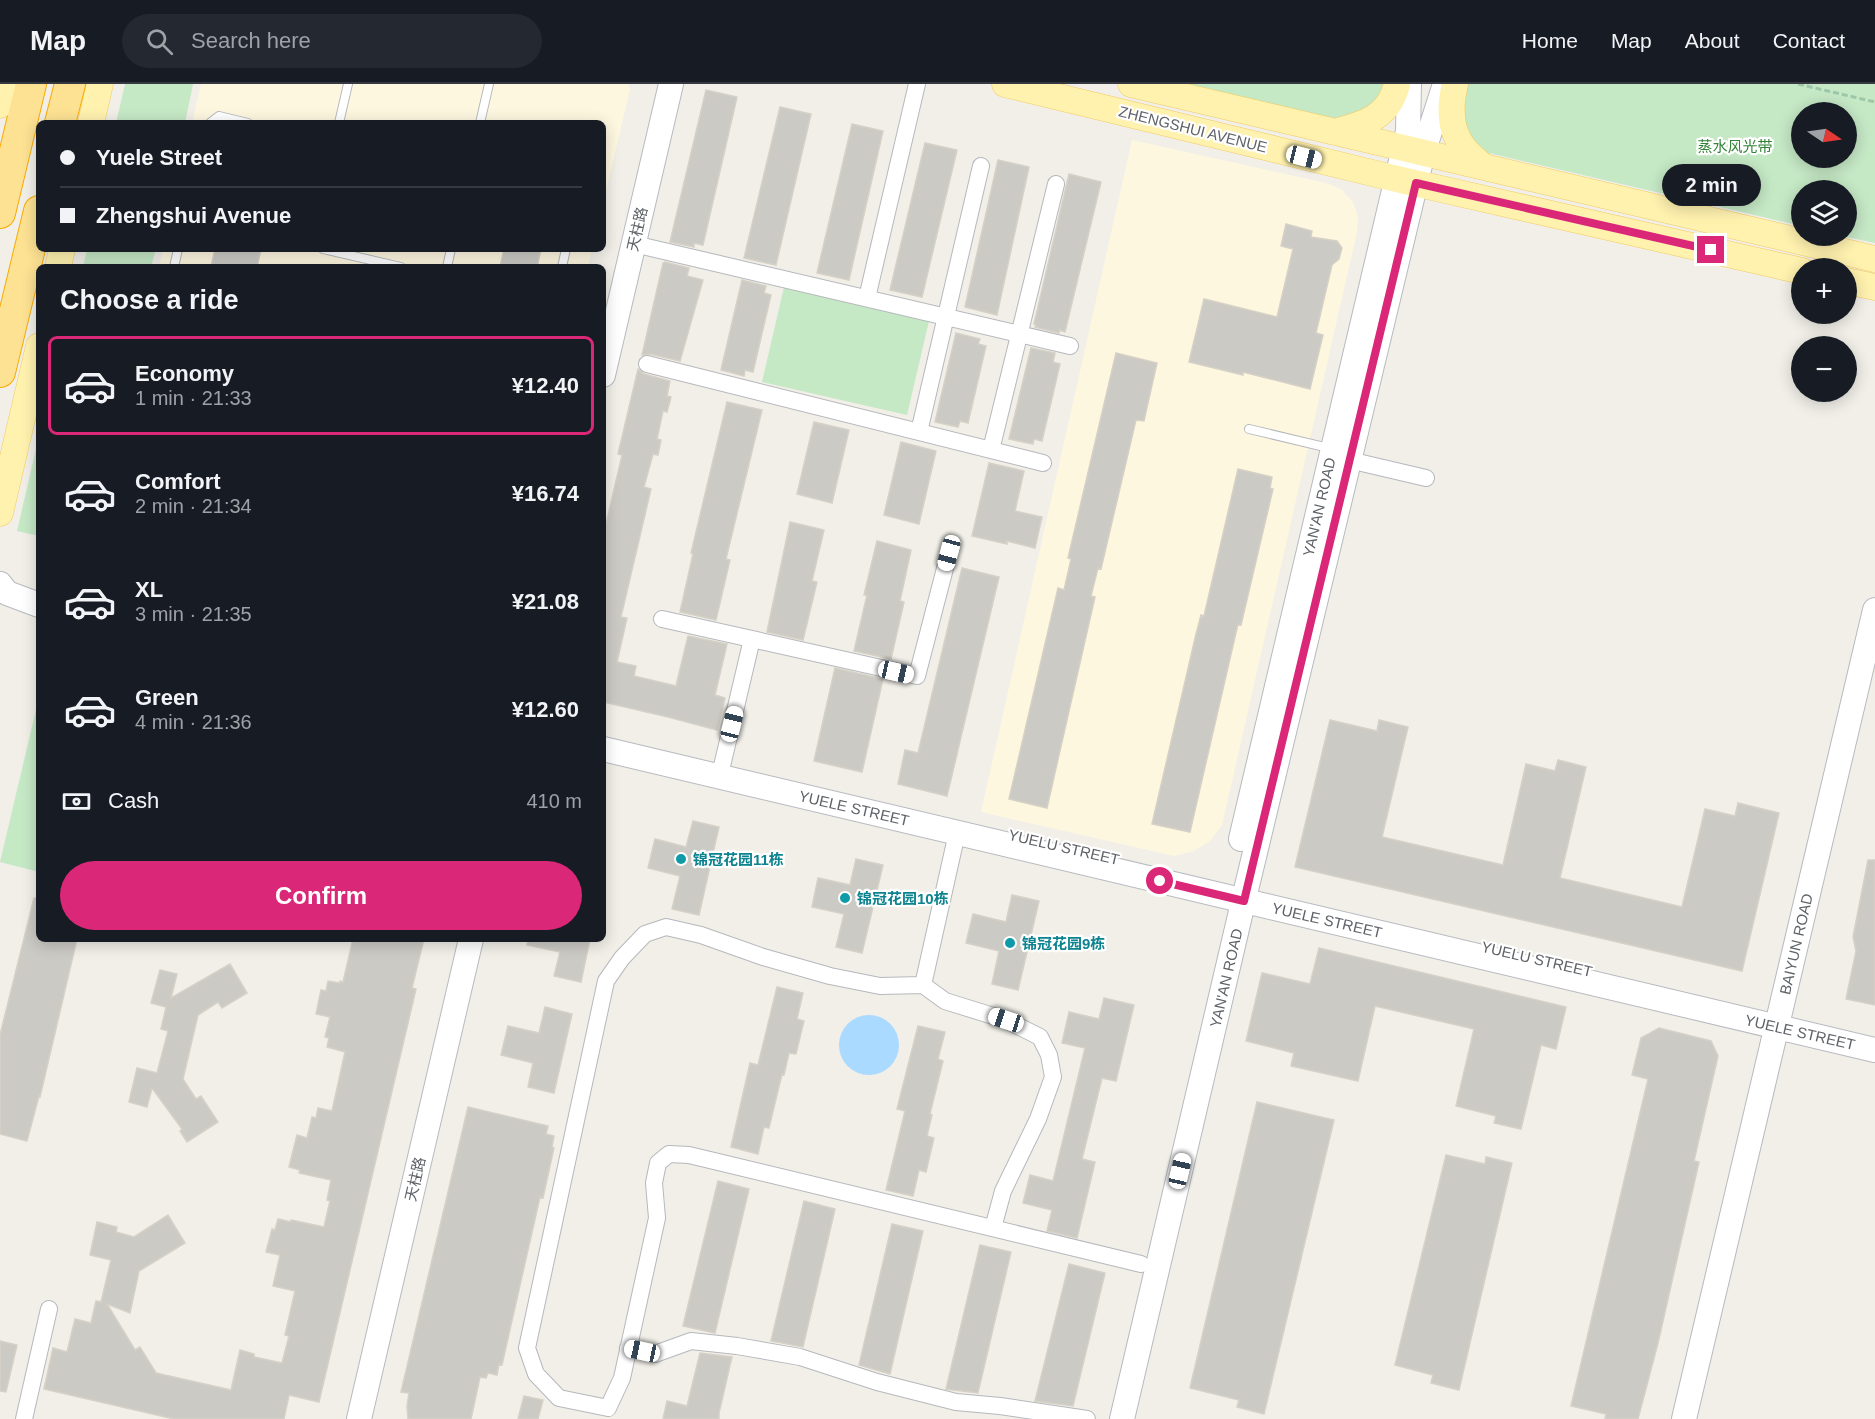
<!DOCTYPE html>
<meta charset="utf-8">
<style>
:root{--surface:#171b24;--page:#242831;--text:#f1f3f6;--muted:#9ea1a6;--line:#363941;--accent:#db2777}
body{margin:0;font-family:Arial,"Noto Sans SC",sans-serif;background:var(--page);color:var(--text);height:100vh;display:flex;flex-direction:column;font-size:22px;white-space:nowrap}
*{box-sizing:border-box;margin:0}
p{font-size:20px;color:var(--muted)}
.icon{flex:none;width:33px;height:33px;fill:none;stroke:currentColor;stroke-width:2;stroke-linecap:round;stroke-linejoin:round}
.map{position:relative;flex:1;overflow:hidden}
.drawer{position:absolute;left:36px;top:180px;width:570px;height:678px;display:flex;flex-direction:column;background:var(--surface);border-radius:9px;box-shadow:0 3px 15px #0003}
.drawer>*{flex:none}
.banner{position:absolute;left:36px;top:36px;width:570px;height:132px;border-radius:9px;box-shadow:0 3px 15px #0003;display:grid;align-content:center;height:132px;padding:0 24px;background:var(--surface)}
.needle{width:39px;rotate:103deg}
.buttons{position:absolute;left:1791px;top:18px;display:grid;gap:12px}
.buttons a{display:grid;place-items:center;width:66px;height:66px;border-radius:50%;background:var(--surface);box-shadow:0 3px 15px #0003;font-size:30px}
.end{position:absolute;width:27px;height:27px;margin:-14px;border:8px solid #db2777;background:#fff;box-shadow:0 0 0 3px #fff}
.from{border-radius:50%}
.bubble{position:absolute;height:42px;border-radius:21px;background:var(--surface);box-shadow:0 3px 15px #0003;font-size:20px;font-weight:700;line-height:42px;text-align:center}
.car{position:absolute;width:18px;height:36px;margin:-18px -9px;border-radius:8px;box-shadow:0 0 4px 2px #0007;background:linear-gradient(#fff 24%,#345 0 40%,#fff 0 76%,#345 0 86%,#fff 0)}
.banner b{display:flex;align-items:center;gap:21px;height:57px;font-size:22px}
.banner b+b{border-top:2px solid var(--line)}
.banner i{width:15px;height:15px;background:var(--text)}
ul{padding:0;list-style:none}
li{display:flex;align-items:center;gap:18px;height:99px;margin:0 12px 9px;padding:0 12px;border:3px solid transparent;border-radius:9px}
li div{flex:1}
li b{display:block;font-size:22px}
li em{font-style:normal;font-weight:700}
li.current{border-color:var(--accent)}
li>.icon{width:54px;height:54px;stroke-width:1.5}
h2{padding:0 24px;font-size:27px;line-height:72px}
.pay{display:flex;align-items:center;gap:15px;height:66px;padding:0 24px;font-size:22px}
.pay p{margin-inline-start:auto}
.cta{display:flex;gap:12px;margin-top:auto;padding:12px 24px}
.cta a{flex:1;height:69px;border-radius:36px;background:var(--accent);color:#fff;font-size:24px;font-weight:700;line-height:69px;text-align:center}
header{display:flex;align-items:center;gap:36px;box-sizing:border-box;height:84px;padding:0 30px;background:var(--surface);border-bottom:2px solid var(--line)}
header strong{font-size:28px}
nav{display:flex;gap:33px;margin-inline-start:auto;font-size:21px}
.search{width:420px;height:54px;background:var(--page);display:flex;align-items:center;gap:15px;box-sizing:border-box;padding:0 21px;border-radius:33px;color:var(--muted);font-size:22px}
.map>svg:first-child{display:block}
.commercial{fill:#fef7e0}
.green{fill:#c5e8c5;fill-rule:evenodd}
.water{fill:#aadaff}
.building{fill:#cccac5;stroke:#d6d1c6;stroke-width:1.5}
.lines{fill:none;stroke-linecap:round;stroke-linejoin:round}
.lane-casing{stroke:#b5b8bc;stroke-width:10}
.street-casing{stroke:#b5b8bc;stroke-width:18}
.secondary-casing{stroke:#b6babf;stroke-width:26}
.primary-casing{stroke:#f2c960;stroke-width:27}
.highway-casing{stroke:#f9ab00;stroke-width:32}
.path{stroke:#9cc7a9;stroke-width:3;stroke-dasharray:6 3;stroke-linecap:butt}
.lane{stroke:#fff;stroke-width:8}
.street{stroke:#fff;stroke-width:16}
.secondary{stroke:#fff;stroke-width:24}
.primary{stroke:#fff2af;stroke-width:26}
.highway{stroke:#fde293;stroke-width:30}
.route{stroke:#db2777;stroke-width:8}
.culture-dot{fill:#0f9aa8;stroke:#fff;stroke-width:2}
.labels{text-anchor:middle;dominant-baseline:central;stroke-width:4.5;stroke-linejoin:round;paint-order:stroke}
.street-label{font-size:15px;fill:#5f6368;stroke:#fff}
.park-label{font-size:15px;fill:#348238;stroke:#fff}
.culture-label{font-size:15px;font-weight:bold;fill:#0d838f;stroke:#fff;text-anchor:start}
</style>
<header>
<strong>Map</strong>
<div class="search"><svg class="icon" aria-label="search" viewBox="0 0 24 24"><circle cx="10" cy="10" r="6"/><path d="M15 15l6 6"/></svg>Search here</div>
<nav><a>Home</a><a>Map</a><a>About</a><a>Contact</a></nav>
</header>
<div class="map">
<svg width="1875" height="1335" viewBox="0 0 1875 1335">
<rect width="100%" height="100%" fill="#f1efe8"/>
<path class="commercial" d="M201,0H628L630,5L603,120V39H192Z
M1132,56L1326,99L1341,105L1353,118L1358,132L1357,148L1222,741L1210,757L1194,767L1174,772L981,728Z
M163,165H592L588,183H159Z"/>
<path class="green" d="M125,0H193L185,39H116Z
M1189,0H1388L1360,41Z
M1455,0H1875V159L1842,152H1846V106H1802L1801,142L1463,63ZM1802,28H1846V74H1802Z
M87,165H156L151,183H83Z
M784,203L929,237L907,331L762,298Z
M39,352V452L17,447Z
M39,613V788L0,778Z"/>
<path class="water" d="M839 961a30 30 0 1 1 60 0a30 30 0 1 1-60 0Z"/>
<path class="building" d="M706,6L737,13L703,161L694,159V163L670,158Z
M780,23L811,30L776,181L744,174Z
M852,40L883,47L849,196L817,189Z
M925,59L957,66L922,213L890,206Z
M998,76L1029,83L997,231L965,223Z
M1069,90L1101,98L1065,248L1060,246L1059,249L1035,243L1036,241L1034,240Z
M1286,140L1312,147L1311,153L1337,157L1342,164L1339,175L1332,181L1316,249L1323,251L1310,305L1243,288V291L1189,278L1204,215L1277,233L1293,165L1281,162Z
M215,165H261L257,183H211Z
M504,165H541L537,183H500Z
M665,178L689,184L687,192L703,196L680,277L650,270L642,271L663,179Z
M742,196L766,202L764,209L771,211L753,288L745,286L744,292L721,286Z
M956,249L980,255L978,260L986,262L968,339L960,337L958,343L935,338Z
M1031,264L1055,269L1053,278L1060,280L1042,357L1034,355L1033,360L1009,355Z
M1116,269L1157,279L1144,337L1136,336L1101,485L1098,484L1091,512L1095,513L1047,724L1009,715L1058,504L1064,506L1071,475L1068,474Z
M638,285L644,290L670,297L667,312L671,313L667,328L663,327L657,355L661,356L658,371L653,370L644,403L651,405L621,533L627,534L617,578L636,582L634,592L676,602L688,552L727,560L715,611L725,614L717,646L668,633L603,618V453L622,371L618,370Z
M727,318L762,326L726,475L730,476L716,536L680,528L693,470L691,469Z
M814,338L849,346L832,419L797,410Z
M901,358L936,367L919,440L884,431Z
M989,379L1024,387L1015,427L1042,433L1035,464L1007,457V460L972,452Z
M1238,385L1272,393L1270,404L1273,405L1241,541L1238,540L1190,748L1152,740L1196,550L1201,531L1204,532Z
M790,438L824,446L812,497L817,498L803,556L767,548Z
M877,457L911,466L900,517L904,518L891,575L854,567L867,511H864Z
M962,484L999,493L947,712L898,700L905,666L918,669Z
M835,584L883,595L862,688L814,677Z
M1330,636L1377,647L1379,636L1408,643L1382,753L1503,781L1526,680L1555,687L1558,676L1586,683L1560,794L1682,823L1705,725L1735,732L1738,719L1779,729L1742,887L1295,783Z
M693,737L719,743L699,831L672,825L680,792L648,784L655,755L686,763Z
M856,775L883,781L862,869L836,863L844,830L812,823L818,794L850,801Z
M1868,776H1875V921L1846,915L1856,867L1853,853Z
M1012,811L1039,817L1018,906L992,900L999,867L966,859L973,830L1006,838Z
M34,814H39V855H77L40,1013L39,1012L27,1057L0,1050V951Z
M353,855H424L412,904L416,905L319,1318L289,1311L284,1335H174L44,1305L53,1264L67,1268L75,1235L91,1239L96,1217L101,1218L111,1176L90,1171L97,1138L117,1143L116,1148L134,1153L168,1131L185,1159L139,1187L130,1229L107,1220L135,1266L140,1263L156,1289L231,1306L240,1266L254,1270V1273L282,1279L289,1252L285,1251L295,1207L273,1202L280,1171L266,1168L272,1145L275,1146L278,1135L291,1138V1136L324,1143L330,1117L327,1116L331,1096L299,1089L300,1086L289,1083L297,1051L307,1054L312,1033L316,1034L318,1024L332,1027L345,968L327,963L329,954L325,953L330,933L316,930L321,906L326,907L328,897L340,899V897L343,898Z
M528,855H590L581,898L554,892L560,868L527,861Z
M1319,864L1566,923L1556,965L1541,961L1521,1045L1494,1039L1496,1032L1456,1022L1474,945L1375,922L1358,997L1291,982L1294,969L1246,957L1262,889L1310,900Z
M230,880L247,909L222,924L218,918L198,931L183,995L196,1015L201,1012L218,1038L187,1058L180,1047L182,1045L152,1004L147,1023L129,1018L137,984L157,989L168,947L161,945L166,923L151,919L160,886L177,890L171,914Z
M777,903L803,909L797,935L804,937L796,970L789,969L784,991L782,990L769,1044L764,1043L758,1070L731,1063L750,979L758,981Z
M1104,914L1134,921L1116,997L1102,994L1082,1075L1095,1078L1077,1154L1047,1147L1052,1126L1023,1119L1030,1091L1053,1097L1085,964L1062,959L1069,928L1099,935Z
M545,923L572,930L554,1009L528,1003L533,979L501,971L508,942L539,949Z
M918,942L945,948L938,975L943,977L930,1030L932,1031L927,1052L934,1054L926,1088L919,1086L913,1112L886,1106L905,1027L897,1025Z
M1659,944L1711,957L1718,972L1694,1077L1699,1078L1658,1259L1638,1335H1605L1606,1330L1571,1322L1648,995L1632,991L1641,954Z
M1257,1018L1334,1036L1264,1330L1237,1323L1239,1316L1190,1304Z
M468,1023L548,1042L546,1050L554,1052L552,1063L554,1064L543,1114L540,1113L502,1281L499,1280L497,1291L488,1289L486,1294L480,1293L471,1335H408L407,1322L409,1309L401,1308Z
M1446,1071L1485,1080L1486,1073L1512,1079L1459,1306L1431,1299L1433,1291L1395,1281Z
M718,1097L749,1105L715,1249L683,1242Z
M804,1117L835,1125L803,1263L771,1257Z
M892,1140L923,1147L890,1290L859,1281Z
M980,1161L1011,1168L978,1309L946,1305Z
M1069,1180L1105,1189L1073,1322L1035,1317Z
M0,1257L17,1261L6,1308L0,1307Z
M700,1269L732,1273L719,1329V1335H663L667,1317L687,1322Z
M524,1312L543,1316L538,1335H518Z"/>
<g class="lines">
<g class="lane-casing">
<path id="lane" d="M210,39L219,32L248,39
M339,39L348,0
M480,39L489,0
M323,165L401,183
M174,183L178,165
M447,183L451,165
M562,183L566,165
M1249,345L1333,365"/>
</g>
<g class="street-casing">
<path id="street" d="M634,160L1070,262
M867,214L917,0
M647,280L1043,379
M919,348L981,82
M991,366L1056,100
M1349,376L1426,394
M662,535L917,592L949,469
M722,682L752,555
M957,749L923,901L945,917L1006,936L1040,953L1049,971L1053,993L1038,1035L1003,1107L993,1144
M923,901L880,902L830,892L763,873L701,851L666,843L645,850L622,874L606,897L527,1264L536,1290L559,1314L608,1324L622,1294L657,1134L654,1099L658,1079L669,1070L689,1071L1141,1180
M628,1264L655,1270L691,1257L737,1262L800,1273L877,1298L956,1318L1000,1322L1087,1335
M24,1335L49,1225"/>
</g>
<g class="secondary-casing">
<path id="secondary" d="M603,291L671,0
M0,500L7,509L39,521
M603,665L1875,966
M1241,755L1408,47L1409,0
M359,1335L471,855
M1122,1335L1246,806L1423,69L1445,0
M1684,1335L1875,526"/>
</g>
<g class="primary-casing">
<path id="primary" d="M1005,0L1397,95L1802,187
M1131,0L1875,175
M1455,0C1450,21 1449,45 1463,63C1469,71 1477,77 1484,83
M0,21L5,0
M91,39L100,0
M1335,48C1364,40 1389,34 1397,0
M58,183L62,165
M1846,197L1875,203
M0,429L39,262"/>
</g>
<g class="highway-casing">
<path id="highway" d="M60,39L70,0
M0,129L31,0
M0,288L39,127"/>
</g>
<path class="path" d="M1798,0L1875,18"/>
<use href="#lane" class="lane"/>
<use href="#street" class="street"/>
<use href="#secondary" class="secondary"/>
<use href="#primary" class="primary"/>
<use href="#highway" class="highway"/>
</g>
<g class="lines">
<path class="route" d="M1160,797L1244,817L1416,99L1711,166"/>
</g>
<g class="culture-dot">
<circle cx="681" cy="775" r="6"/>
<circle cx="845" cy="814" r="6"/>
<circle cx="1010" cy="859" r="6"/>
</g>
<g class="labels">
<g class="street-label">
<text transform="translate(1193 45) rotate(14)">ZHENGSHUI AVENUE</text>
<text transform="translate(637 145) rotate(-77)">天柱路</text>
<text transform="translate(1319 423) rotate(-77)">YAN'AN ROAD</text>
<text transform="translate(854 724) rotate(13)">YUELE STREET</text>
<text transform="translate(1064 763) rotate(13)">YUELU STREET</text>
<text transform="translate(1327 836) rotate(13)">YUELE STREET</text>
<text transform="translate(1796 860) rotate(-77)">BAIYUN ROAD</text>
<text transform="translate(1537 875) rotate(13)">YUELU STREET</text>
<text transform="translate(1226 894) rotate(-77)">YAN'AN ROAD</text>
<text transform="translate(1800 948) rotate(13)">YUELE STREET</text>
<text transform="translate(415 1095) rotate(-77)">天柱路</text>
</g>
<g class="park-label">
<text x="1735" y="62">蒸水风光带</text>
</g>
<g class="culture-label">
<text x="693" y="775">锦冠花园11栋</text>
<text x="857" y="814">锦冠花园10栋</text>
<text x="1022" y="859">锦冠花园9栋</text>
</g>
</g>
</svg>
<div class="buttons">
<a><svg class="needle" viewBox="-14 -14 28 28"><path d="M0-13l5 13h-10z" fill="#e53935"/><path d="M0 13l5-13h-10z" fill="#9ea1a6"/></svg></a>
<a><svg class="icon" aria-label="layers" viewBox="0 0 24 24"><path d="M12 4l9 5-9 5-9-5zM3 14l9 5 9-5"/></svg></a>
<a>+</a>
<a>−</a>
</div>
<i class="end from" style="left:1160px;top:797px"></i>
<i class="end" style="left:1711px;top:166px"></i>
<div class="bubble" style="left:1662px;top:80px;width:99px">2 min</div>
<i class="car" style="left:1304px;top:73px;rotate:104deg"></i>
<i class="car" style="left:949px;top:469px;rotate:195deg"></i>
<i class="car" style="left:896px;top:588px;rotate:103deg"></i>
<i class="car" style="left:732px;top:640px;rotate:14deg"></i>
<i class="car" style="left:1006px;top:936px;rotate:288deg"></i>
<i class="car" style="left:1180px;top:1087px;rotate:13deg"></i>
<i class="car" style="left:642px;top:1267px;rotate:282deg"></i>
<div class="banner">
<b><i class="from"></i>Yuele Street</b>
<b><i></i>Zhengshui Avenue</b>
</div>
<section class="drawer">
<h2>Choose a ride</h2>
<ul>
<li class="current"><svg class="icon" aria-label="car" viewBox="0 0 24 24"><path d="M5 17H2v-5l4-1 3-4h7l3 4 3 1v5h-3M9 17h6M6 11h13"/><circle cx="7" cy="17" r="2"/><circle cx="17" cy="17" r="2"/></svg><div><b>Economy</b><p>1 min · 21:33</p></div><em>¥12.40</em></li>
<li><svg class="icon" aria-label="car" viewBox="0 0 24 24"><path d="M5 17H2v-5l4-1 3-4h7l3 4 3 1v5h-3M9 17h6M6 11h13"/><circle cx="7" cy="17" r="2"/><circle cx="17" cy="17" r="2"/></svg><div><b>Comfort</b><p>2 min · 21:34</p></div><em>¥16.74</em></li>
<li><svg class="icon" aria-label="car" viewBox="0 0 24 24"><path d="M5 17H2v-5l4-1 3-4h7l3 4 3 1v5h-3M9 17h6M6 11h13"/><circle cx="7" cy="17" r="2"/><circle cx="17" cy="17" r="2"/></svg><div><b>XL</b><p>3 min · 21:35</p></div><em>¥21.08</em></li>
<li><svg class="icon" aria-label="car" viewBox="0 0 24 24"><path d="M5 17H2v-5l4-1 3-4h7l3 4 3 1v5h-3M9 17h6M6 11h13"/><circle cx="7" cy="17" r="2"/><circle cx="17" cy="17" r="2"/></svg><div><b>Green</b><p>4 min · 21:36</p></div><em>¥12.60</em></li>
</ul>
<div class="pay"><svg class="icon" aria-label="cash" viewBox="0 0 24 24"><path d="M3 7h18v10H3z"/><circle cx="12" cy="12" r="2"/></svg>Cash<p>410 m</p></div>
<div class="cta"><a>Confirm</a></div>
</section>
</div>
